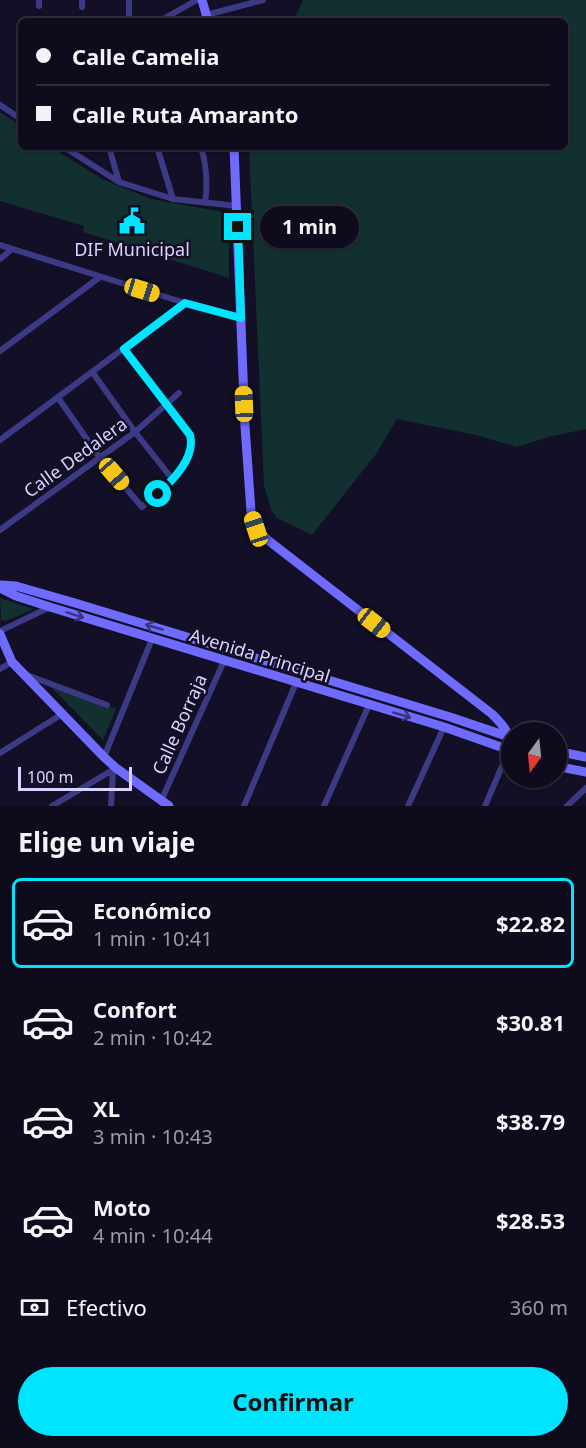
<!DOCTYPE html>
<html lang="es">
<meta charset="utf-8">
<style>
:root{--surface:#0e0b1c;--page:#171425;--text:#f1f3f6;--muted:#9b9ba3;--line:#2e2b3b;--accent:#00e5ff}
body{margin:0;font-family:"Noto Sans",sans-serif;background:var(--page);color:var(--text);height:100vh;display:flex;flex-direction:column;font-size:22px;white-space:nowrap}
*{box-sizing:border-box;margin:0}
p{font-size:20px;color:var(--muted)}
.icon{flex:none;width:33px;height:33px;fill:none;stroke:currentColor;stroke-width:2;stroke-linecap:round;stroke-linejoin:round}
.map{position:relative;height:806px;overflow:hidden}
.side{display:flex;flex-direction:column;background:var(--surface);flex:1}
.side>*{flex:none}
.banner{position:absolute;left:18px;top:18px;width:550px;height:132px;border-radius:9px;box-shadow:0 2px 4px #0004,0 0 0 2px var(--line);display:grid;align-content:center;height:132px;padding:0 18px;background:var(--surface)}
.needle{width:39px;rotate:195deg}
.buttons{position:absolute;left:501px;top:722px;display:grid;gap:12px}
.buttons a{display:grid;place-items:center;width:66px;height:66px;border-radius:50%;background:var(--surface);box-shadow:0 2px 4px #0004,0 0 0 2px var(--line);font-size:30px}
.scale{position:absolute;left:18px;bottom:15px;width:114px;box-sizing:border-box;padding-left:6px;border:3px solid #d9d4ff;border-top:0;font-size:16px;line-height:21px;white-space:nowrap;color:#d9d4ff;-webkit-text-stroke:4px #130f26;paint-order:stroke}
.end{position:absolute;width:27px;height:27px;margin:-14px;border:8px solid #00e5ff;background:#111;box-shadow:0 0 0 3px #111}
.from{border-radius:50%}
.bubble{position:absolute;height:42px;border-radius:21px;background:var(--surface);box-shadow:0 2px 4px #0004,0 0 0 2px var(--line);font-size:20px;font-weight:700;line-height:42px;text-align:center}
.car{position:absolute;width:18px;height:36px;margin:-18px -9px;border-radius:8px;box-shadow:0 0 4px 2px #0007;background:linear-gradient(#f5c518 24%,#345 0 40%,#f5c518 0 76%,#345 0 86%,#f5c518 0)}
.banner b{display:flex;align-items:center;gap:21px;height:57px;font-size:22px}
.banner b+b{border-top:2px solid var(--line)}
.banner i{width:15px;height:15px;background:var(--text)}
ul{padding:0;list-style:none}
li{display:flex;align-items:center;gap:18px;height:90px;margin:0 12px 9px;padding:0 6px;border:3px solid transparent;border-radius:9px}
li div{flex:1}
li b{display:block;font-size:22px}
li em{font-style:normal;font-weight:700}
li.active{border-color:var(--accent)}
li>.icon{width:54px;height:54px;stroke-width:1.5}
h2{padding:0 18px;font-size:27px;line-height:72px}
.pay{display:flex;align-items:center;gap:15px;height:66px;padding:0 18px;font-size:22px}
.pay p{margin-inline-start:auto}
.primary-button{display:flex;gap:12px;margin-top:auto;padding:12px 18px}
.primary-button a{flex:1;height:69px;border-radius:36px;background:var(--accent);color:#111;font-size:24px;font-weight:700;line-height:69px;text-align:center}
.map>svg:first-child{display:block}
.green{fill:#12302f}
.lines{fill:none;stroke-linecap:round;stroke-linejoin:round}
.street{stroke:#3d3a85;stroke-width:6}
.secondary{stroke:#6f6bff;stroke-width:9}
.oneway{stroke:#38347d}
.route{stroke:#00e5ff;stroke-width:8}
.labels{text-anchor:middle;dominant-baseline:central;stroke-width:5;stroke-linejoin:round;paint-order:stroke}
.poi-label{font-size:18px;fill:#d9d4ff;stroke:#130f26}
.street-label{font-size:18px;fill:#d9d4ff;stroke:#130f26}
</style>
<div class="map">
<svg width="586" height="806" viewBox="0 0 586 806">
<rect width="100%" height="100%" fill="#130f26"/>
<path class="green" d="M303,0H586V429L548,437L517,447L476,435L397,419L376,454L312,535L277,518L271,509L264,485L249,147H566V21H285L295,18Z
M0,112L21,126V147H51L102,179L151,199L229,213V278L83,232L84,226L0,201Z
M0,598L34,609L6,621L1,620Z
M50,686L116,709L103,740Z"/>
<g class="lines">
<path class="street" d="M82,0V7
M39,6V0
M206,15L263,0
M129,21V0
M165,21V18L197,0
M0,105L21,119
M64,147L119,182L173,199L237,206
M109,147L119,182
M157,147L173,199
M201,147C207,167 208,183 205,203
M0,245L185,303L241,318
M0,259L12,249
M0,351L100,277
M93,373L135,432L173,480
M59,399L100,458L142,507C161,491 198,463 190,435L124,349
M0,440L185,303
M0,530L135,432L179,393
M0,631L50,607
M0,669L12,662
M27,675L107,705
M0,753L62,714
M104,757L152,639
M161,801L224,661
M52,806L116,768
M111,806L113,770
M244,806L296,683
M324,806L369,705
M408,806L444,727
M485,806L509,750
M567,806L586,788"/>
<path class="secondary" d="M202,0L208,21
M234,147L245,426L251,511L256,529L269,541L492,714C504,726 511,733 509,750
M0,585L16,586L75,603L450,717L512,738
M0,588L16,596L50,607L444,727L512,751
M0,634L12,662L104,757L116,768L169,806
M556,751L586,757
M556,766L586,772"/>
</g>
<defs><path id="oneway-shaft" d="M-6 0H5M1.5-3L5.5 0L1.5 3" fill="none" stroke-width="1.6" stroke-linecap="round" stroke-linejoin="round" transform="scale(1.5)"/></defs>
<g class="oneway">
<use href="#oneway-shaft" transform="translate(75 615) rotate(18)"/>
<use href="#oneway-shaft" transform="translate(154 627) rotate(-163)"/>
<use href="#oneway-shaft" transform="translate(402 715) rotate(16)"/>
</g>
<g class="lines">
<path class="route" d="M158,494C173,480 196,457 190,435L124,349L185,303L241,318L238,227"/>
</g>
<defs>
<g id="civic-bare" transform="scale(2.07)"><path d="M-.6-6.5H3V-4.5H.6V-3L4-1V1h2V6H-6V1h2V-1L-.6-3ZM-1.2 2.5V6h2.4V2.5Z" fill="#00e5ff" stroke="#130f26" stroke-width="2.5" paint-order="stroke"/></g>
</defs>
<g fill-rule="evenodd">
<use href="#civic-bare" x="132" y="221"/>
</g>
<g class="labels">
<g class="poi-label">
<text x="132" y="249">DIF Municipal</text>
</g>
<g class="street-label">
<text transform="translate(75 457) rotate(-36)">Calle Dedalera</text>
<text transform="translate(260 655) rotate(17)">Avenida Principal</text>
<text transform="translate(179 724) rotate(-66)">Calle Borraja</text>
</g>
</g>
</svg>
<div class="buttons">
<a><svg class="needle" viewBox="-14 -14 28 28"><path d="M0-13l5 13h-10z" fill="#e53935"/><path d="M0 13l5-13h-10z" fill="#9b9ba3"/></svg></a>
</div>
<div class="scale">100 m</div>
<i class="end from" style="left:158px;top:494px"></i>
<i class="end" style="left:238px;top:227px"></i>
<div class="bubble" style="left:260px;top:206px;width:99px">1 min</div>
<i class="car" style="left:142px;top:290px;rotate:107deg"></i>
<i class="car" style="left:244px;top:404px;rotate:358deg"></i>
<i class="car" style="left:114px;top:474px;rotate:139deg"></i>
<i class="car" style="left:256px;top:529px;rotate:342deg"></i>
<i class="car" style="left:374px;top:623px;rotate:128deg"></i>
<div class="banner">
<b><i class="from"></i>Calle Camelia</b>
<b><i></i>Calle Ruta Amaranto</b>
</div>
</div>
<section class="side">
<h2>Elige un viaje</h2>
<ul>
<li class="active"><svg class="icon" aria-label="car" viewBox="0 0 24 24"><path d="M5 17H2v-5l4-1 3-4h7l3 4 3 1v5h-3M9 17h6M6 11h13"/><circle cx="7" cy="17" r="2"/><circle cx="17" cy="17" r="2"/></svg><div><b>Económico</b><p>1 min · 10:41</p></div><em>$22.82</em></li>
<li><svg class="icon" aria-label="car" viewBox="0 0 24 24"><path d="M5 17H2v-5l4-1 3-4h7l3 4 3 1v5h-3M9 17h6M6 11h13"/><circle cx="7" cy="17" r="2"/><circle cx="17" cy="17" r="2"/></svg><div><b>Confort</b><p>2 min · 10:42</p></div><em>$30.81</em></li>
<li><svg class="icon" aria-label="car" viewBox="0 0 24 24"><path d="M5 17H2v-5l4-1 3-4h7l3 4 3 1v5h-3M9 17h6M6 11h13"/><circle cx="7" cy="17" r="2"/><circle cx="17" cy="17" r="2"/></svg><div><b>XL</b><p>3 min · 10:43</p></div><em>$38.79</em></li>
<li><svg class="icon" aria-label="car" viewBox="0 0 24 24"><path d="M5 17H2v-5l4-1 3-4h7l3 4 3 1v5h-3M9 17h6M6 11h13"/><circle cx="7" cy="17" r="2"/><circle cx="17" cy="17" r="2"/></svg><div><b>Moto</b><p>4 min · 10:44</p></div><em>$28.53</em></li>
</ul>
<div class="pay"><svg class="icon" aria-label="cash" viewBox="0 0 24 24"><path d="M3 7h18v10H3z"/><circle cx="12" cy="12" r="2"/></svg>Efectivo<p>360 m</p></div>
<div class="primary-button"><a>Confirmar</a></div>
</section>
